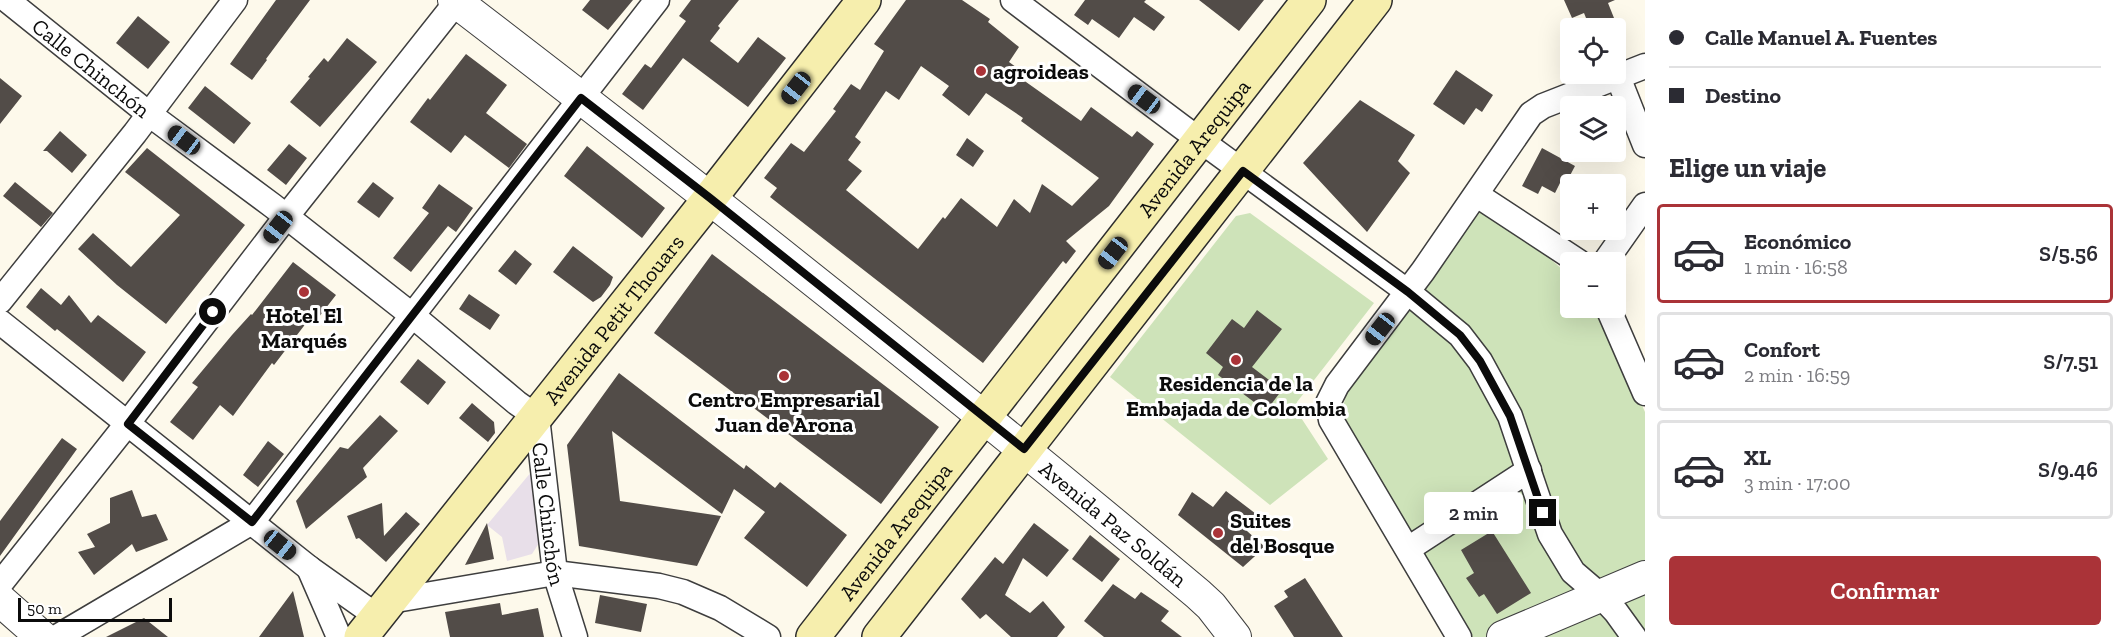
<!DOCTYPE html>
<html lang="es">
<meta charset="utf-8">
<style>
:root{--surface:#fff;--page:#f7f7f7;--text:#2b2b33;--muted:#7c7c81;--line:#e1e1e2;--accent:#aa3338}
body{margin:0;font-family:"Zilla Slab",serif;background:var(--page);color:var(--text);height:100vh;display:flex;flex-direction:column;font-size:22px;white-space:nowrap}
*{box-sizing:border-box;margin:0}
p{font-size:20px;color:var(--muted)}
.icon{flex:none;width:33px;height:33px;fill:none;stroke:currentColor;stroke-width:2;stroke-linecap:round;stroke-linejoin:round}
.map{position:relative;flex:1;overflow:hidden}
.drawer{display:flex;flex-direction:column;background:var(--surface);width:480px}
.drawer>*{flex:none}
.hud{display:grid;align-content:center;height:132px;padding:0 24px;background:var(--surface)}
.buttons{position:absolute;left:1560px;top:18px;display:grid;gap:12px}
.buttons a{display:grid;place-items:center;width:66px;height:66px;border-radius:6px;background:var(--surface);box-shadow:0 6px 24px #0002;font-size:30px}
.scale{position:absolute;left:18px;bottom:15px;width:154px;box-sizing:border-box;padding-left:6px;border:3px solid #0b0b0b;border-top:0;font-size:16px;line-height:21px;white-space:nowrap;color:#0b0b0b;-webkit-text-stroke:4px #fff;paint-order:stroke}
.end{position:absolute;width:27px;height:27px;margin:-14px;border:8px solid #0b0b0b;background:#fff;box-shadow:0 0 0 3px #fff}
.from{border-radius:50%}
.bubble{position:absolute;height:42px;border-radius:6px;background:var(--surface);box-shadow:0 6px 24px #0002;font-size:20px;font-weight:600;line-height:42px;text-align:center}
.car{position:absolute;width:18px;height:36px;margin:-18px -9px;border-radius:8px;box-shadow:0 0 4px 2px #0007;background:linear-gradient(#222 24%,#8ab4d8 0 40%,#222 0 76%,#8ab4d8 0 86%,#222 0)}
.hud b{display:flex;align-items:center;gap:21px;height:57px;font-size:22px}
.hud b+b{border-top:2px solid var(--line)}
.hud i{width:15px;height:15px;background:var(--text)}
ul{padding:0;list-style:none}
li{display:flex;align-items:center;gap:18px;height:99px;margin:0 12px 9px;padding:0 12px;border:3px solid var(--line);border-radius:6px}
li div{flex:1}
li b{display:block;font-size:22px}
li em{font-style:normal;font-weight:600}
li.selected{border-color:var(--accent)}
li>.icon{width:54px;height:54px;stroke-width:1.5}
h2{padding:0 24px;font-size:27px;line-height:72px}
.primary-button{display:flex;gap:12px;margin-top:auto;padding:12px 24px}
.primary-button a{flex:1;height:69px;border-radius:6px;background:var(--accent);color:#fff;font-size:24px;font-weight:600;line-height:69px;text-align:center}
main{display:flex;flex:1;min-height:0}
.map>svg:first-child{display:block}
.industrial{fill:#e8dfe9}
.green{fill:#cee3b9}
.building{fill:#524c48;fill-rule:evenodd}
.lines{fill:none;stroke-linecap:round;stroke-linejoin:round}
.minor-casing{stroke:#3e3e3e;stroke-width:27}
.tertiary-casing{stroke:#3e3e3e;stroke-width:34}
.secondary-casing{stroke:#2d2d2d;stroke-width:36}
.minor{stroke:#fff;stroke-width:24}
.tertiary{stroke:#fff;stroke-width:32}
.secondary{stroke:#f6eead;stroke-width:33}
.route{stroke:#0b0b0b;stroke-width:8}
.poi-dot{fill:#aa3338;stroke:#fff;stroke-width:2}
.labels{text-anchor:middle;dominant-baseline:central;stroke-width:6;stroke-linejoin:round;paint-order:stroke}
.street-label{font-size:22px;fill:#0b0b0b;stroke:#fff}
.poi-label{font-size:22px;font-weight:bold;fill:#0b0b0b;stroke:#fff}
</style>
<main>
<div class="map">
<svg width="1645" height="637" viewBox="0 0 1645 637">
<rect width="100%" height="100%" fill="#fdf9eb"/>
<path class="industrial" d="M532,471L539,543L532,554L507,561L502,537L487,525Z"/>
<path class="green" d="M1484,202L1570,276V308H1597L1645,412V637H1449L1344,417V403L1348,388L1415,304Z
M1250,213L1374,303L1297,402L1296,410L1328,459L1270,505L1110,377L1236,216Z"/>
<path class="building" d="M276,0H310L266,59L267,60L252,80L230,64Z
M590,0H633L608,30L582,10Z
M691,0H739L718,26L720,28L710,41L738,63L758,37L786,58L748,107L683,58L643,110L622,94L645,64L651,68L686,21L679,16Z
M906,0H962L990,19L988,22L1019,47L1009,62L1023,72L1019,77L1081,121L1091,107L1132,137L1137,131L1154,144L1109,206L1066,241L1076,251L1066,264L1063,261L983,363L770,197L777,188L764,178L791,143L804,152L836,111L833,109L851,84L860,90L884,51L874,44ZM921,66L949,86L942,95L969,116L986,93L1023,118L1021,121L1099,178L1072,206L1042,184L1030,213L1014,199L997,227L961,198L945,219L943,217L918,249L846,190L862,171L848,160L861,142L855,137L886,91L899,100Z
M1085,0H1146L1144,2L1165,17L1154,31L1134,17L1119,38L1092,19L1088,25L1074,15Z
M1199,0H1264L1239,31Z
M1564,0H1615L1608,3L1618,28H1590L1584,13L1572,18Z
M138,16L170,42L148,69L116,43Z
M347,38L377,62L320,127L290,102L310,78L308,77L324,58L328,62Z
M466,54L507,85L486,113L527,144L509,168L465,135L451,153L410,122L428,98L430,100Z
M1456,70L1493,95L1482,112L1476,108L1464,125L1433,104Z
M0,78L22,96L0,124Z
M205,86L251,123L234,144L188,108Z
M1360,100L1415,135L1398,161L1410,173L1367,232L1303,163Z
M60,131L87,155L72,173L47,151H43Z
M967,138L984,151L973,167L956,155Z
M289,144L307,158L286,185L267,170Z
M587,146L665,208L642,238L564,176Z
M147,148L245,225L166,324L117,285L78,249L93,233L131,267L180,215L125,172Z
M1542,148L1575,166L1565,185L1560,183L1555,193L1542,186L1538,194L1522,186Z
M15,182L53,213L41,227L3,196Z
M373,182L394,198L379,218L357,202Z
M439,184L473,208L456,232L448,226L411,272L393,258L429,213L422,208Z
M573,246L613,277L610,285L601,297L593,302L553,272Z
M515,250L532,264L516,285L498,271Z
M712,254L939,427L881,504L654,333Z
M293,262L336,295L315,322L310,318L274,365L272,363L233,416L220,405L193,440L170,422L198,387L192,383L232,335L251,314L252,315Z
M41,288L61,305L69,295L91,323L98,315L146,352L123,382L57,329L55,331L26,307Z
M469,294L500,315L490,330L459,309Z
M1257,310L1282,329L1252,367L1282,390L1266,411L1218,375L1223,367L1206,353L1232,319L1244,328Z
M418,359L446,382L428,405L400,382Z
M619,373L744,469L746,465L775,488L780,482L847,535L807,587L744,538L765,512L734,489L722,514L612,431L620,501L721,516L697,566L579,546L567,445Z
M472,403L494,422L495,433L488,442L459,418Z
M380,415L398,431L363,468L367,477L306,529L296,501L340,447L348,449Z
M62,438L77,449L0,556V521Z
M268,441L284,454L258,487L243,475Z
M132,490L142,517L156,514L168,540L136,552L132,544L94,575L78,552L95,547L87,534L110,523V498Z
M1226,491L1260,517L1247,531L1265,547L1243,567L1178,515L1192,492L1213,507Z
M382,503L384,536L406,512L420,524L386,562L359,538L356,539L347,516Z
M487,523L494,559L465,565Z
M1034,523L1069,550L1047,577L1023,558L1005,595L1030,613L1043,601L1065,627L1057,637H1011L986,614L980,619L961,599L995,557L1003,564Z
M1492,531L1531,593L1497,614L1484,594L1479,597L1466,578L1474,573L1461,550Z
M1090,535L1120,559L1102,582L1072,559Z
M1305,578L1343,637H1294L1274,606L1288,597L1284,591Z
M1113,584L1135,599L1141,592L1169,611L1161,621L1182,637H1104L1084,621Z
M293,591L304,637H259Z
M600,595L647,604L641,632L595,623Z
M500,603L502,615L538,608L544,637H450L445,612Z
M144,618L168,637H106Z"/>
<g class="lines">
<g class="minor-casing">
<g id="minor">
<path id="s1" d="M7,0L149,114L273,206L413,316L517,403L537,417L555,573L575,637"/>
<path d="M1013,0L1182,127L1408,292L1460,335L1480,361L1510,416L1550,534L1573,572L1601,596L1616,612L1634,637"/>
<path d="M1618,77L1645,145"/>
<path d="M1477,195L1579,262"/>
<path d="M1605,262L1645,205"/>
<path d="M0,301L135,133L235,0"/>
<path d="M1608,308L1645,393"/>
<path d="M0,322L309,568L378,617"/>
<path d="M1408,549L1529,470"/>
<path d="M309,568L339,637"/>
<path d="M0,584L127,424L286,217L458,0"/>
<path d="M390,601L555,573L659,586L683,592L720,608L768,637"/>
<path d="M57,637L252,522L657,0"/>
<path d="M1459,637L1331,420L1328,403L1337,385L1423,271L1531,114L1543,106L1645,66"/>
</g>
</g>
<g class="tertiary-casing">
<g id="tertiary">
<path id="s2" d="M454,0C706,193 955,390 1198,594L1211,606L1235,637"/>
<path d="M0,600L42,637"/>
<path d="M1503,637L1645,577"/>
</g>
</g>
<g class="secondary-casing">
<g id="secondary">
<path id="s3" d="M361,637L710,198L864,0"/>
<path id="s4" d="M813,637L1309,0"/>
<path d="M879,637L1375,0"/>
</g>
</g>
<use href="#minor" class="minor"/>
<use href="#tertiary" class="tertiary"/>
<use href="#secondary" class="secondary"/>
</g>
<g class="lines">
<path class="route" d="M213,312L128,424L252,522L581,98L710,198L1024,449L1243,171L1408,292L1460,335L1480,361L1510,416L1543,513"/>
</g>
<g class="poi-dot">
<circle cx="981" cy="71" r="6"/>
<circle cx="304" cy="292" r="6"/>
<circle cx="1236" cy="360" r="6"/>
<circle cx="784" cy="376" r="6"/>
<circle cx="1218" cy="533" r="6"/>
</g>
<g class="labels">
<g class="street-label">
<text stroke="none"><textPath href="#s1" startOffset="108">Calle Chinchón</textPath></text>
<text stroke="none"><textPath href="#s4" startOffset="620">Avenida Arequipa</textPath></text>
<text stroke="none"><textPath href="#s3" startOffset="406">Avenida Petit Thouars</textPath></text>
<text stroke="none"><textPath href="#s1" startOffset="772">Calle Chinchón</textPath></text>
<text stroke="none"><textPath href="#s2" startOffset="842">Avenida Paz Soldán</textPath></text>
<text stroke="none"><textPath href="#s4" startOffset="134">Avenida Arequipa</textPath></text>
</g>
<g class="poi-label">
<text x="993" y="71" text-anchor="start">agroideas</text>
<text x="304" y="315">Hotel El<tspan x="304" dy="25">Marqués</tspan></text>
<text x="1236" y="383">Residencia de la<tspan x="1236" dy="25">Embajada de Colombia</tspan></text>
<text x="784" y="399">Centro Empresarial<tspan x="784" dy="25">Juan de Arona</tspan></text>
<text x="1230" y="520" text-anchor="start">Suites<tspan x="1230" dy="25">del Bosque</tspan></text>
</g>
</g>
</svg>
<div class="buttons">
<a><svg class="icon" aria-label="locate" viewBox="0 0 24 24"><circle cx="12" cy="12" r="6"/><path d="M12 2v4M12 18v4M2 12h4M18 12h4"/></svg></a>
<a><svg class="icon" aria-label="layers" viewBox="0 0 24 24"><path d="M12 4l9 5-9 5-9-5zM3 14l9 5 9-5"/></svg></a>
<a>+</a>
<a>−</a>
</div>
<div class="scale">50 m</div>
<i class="end from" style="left:213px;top:312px"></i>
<i class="end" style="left:1543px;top:513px"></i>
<div class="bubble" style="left:1424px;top:492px;width:99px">2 min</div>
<i class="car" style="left:796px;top:88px;rotate:218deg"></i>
<i class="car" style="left:1144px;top:99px;rotate:307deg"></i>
<i class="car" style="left:184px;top:140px;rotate:307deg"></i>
<i class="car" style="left:278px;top:227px;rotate:218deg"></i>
<i class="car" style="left:1113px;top:253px;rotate:218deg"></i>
<i class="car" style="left:1380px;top:329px;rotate:218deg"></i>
<i class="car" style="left:280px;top:545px;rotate:129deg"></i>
</div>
<section class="drawer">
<div class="hud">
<b><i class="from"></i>Calle Manuel A. Fuentes</b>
<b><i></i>Destino</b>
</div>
<h2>Elige un viaje</h2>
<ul>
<li class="selected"><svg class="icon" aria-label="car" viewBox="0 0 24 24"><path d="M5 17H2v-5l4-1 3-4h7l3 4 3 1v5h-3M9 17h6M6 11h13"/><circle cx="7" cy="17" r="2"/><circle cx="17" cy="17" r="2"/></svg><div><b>Económico</b><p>1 min · 16:58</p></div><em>S/5.56</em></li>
<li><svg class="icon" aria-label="car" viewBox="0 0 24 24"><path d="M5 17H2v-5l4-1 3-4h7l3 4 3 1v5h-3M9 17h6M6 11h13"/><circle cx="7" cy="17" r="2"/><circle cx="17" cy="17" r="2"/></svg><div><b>Confort</b><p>2 min · 16:59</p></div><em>S/7.51</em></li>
<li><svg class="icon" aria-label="car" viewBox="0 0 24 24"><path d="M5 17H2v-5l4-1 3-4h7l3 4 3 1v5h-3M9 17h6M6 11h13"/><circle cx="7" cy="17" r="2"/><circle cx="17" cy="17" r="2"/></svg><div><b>XL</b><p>3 min · 17:00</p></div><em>S/9.46</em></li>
</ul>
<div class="primary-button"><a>Confirmar</a></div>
</section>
</main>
